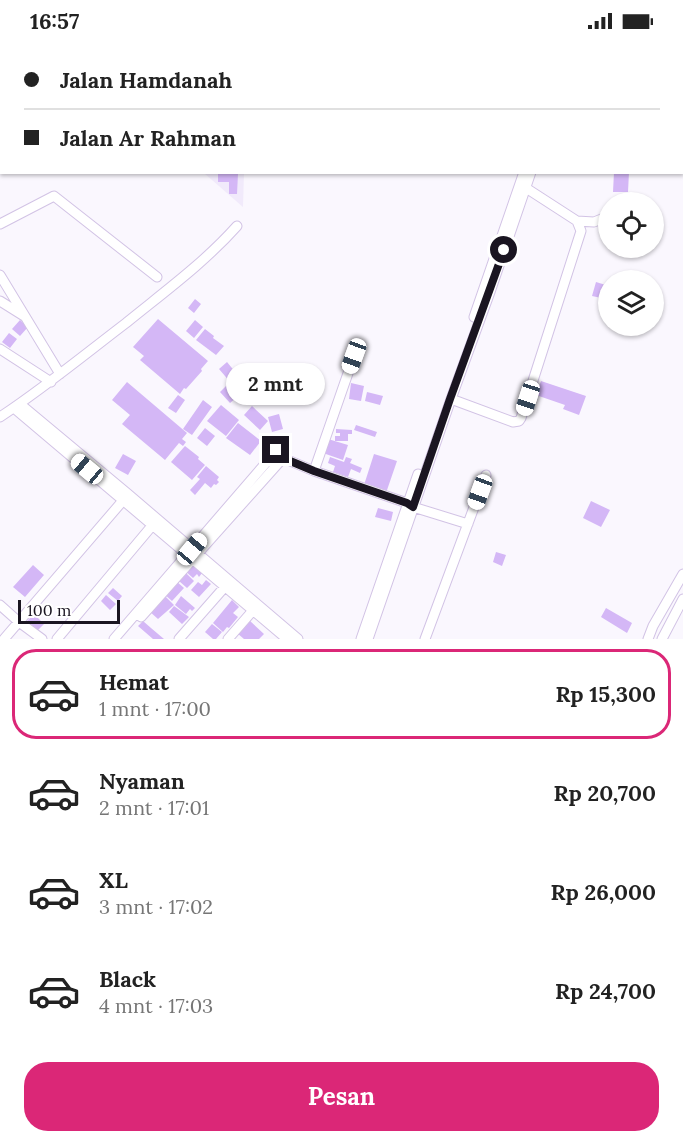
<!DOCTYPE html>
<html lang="id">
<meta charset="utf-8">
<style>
:root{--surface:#fff;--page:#f6f6f6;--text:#222;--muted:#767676;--line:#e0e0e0;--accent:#db2777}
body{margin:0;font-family:Lora,serif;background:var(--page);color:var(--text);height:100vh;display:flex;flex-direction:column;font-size:22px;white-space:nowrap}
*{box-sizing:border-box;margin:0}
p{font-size:20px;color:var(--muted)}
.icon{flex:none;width:33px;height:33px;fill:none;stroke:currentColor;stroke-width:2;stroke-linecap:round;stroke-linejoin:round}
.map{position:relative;height:597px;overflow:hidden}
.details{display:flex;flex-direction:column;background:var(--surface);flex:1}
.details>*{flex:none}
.top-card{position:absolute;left:0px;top:0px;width:684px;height:132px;box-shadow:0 2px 4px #0004;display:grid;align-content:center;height:132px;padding:0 24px;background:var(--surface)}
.tools{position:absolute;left:598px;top:150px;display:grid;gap:12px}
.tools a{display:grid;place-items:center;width:66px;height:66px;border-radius:50%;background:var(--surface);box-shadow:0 2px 4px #0004;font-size:30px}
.scale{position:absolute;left:18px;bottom:15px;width:102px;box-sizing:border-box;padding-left:6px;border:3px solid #1a1521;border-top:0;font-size:16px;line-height:21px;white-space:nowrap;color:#1a1521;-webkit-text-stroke:4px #fff;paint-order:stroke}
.end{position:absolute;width:27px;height:27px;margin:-14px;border:8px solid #1a1521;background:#fff;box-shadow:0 0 0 3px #fff}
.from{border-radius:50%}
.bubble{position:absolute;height:42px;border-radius:21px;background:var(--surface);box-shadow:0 2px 4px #0004;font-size:20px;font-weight:800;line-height:42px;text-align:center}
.car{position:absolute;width:18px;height:36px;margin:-18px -9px;border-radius:8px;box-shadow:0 0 4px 2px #0007;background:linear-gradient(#fff 24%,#345 0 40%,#fff 0 76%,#345 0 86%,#fff 0)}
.top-card b{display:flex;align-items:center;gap:21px;height:57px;font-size:22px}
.top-card b+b{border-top:2px solid var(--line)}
.top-card i{width:15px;height:15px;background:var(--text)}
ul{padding:10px 0 0;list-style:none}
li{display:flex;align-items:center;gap:18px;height:90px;margin:0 12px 9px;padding:0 12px;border:3px solid transparent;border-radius:24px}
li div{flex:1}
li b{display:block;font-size:22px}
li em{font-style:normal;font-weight:800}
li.on{border-color:var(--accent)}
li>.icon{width:54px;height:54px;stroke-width:1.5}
.cta{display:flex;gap:12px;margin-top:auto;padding:12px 24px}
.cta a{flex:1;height:69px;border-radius:24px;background:var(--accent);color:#fff;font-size:24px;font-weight:800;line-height:69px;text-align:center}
.status{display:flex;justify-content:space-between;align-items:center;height:42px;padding:0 30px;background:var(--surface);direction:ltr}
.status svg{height:16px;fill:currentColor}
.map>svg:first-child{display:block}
.built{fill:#f1eafb}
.building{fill:#d4b7f6}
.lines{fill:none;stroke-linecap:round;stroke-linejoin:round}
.minor-casing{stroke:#d2c3e5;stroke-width:11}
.major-casing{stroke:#307346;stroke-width:14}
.minor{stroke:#fff;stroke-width:9}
.major{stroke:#8ac99c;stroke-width:12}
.route{stroke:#1a1521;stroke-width:8}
</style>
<div class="status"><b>16:57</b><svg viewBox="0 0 49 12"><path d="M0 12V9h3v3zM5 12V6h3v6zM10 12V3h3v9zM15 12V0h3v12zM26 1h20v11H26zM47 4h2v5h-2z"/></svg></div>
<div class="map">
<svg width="683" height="597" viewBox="0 0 683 597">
<rect width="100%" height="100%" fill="#faf7fe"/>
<path class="built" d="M204,131H244L243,165Z"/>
<path class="building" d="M614,130H629L628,150H613Z
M218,131L238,132L237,152H229V140H218Z
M596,240L609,244L606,257L592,254Z
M195,257L201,262L194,271L188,266Z
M158,277L208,319L201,327L202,329L186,347L184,346L180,352L140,318L144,314L133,305Z
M20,278L28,285L20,294L12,287Z
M195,278L203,285L194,296L186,289Z
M205,287L214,294L213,296L224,304L216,313L196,298Z
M9,291L17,297L10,306L2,300Z
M227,320L245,342L237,348L219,327Z
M541,339L586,354L579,373L563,367L565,363L536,353Z
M127,340L187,391L182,397L186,400L183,404L179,401L165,418L122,382L130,373L112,358Z
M351,341L364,344L361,359L349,357Z
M226,344L237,355L230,361L220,350Z
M367,350L383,354L380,363L365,359Z
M178,353L185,358L176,371L168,366Z
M203,358L212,365L192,393L183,387Z
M221,363L239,378L226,394L207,379Z
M252,364L268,379L260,388L244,373Z
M279,372L283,387L272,390L268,375Z
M238,381L261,399L250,413L226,396Z
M356,383L377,390L375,395L354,388Z
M205,386L215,394L207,404L197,396Z
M336,387L352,388V392H348V399H335V394H340V391H336Z
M328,397L348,403L343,418L323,411Z
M185,404L199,415L198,417L205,423L192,438L171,420Z
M123,412L136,419L128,433L115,426Z
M374,412L397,419L386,451L364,443Z
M330,415L344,420L346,415L352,417L350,421L362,426L360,431L351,427L348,435L333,430L335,424L328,421Z
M206,424L219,435L217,438L219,440L216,443L214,442L211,446L205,441L195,453L190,448L200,437L197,435Z
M591,459L610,468L601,485L583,476Z
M378,466L393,470L391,479L375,475Z
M496,510L506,513L502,524L493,520Z
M190,521L202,531L199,535L197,532L193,536L184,528Z
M33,523L44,533L25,555L13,545Z
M182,531L184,533L186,531L194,539L187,546L179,539L181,537L179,535Z
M206,538L211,542L199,555L191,548L198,540L202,543Z
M176,539L184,546L172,559L164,552Z
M113,546L122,554L118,559L108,551Z
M106,553L116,562L110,568L101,559Z
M164,553L174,563L158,577L149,569Z
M181,554L195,566L192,569L190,567L186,572L175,563Z
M232,558L239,565L233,571L238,575L229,586L227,585L223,590L213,581Z
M174,564L189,575L182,582L169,570Z
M606,566L632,581L627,591L601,575Z
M34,572L44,582L38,588L27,579Z
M249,578L264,592L259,597H244L237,591Z
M143,579L151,586L164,597H153L138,584Z
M212,582L222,590L216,597H213L205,590Z"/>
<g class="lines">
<g class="minor-casing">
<path id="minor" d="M547,2V0
M636,2L637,0
M522,145L526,146L577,179L594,180L609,174
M0,182L54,154L157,235
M0,233L60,332
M0,259L24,274
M474,275L524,130
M0,307L51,340
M451,357L513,380L519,379L521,376L581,189L577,179
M20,362L128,452L298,597
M14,366L287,597
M0,375C44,346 84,313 126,281C164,250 204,221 237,184
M314,429L354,314
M0,563L19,580L42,597
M141,575L283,416
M4,597L126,455
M57,597L156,479
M114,597L277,408L283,416L314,429L407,461L413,465L468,482
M179,597L229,540
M228,597L256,565
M361,597L418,432
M368,597L451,357L490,250L531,130
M425,597L486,433
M648,597L653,584L683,532
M662,597L683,557"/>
</g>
<g class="major-casing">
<path id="major" d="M243,0L256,2
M682,50H683"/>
</g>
<use href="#minor" class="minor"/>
<use href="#major" class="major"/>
</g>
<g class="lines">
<path class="route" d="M276,408L283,416L314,429L407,461L413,465L450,357L504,208"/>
</g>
</svg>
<div class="tools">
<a><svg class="icon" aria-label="locate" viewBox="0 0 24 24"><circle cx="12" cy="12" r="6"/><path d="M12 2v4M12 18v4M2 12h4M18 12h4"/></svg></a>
<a><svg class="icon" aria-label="layers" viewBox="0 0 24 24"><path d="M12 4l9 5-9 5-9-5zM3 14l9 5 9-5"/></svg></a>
</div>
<div class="scale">100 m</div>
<i class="end from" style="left:504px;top:208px"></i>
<i class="end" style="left:276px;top:408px"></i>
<div class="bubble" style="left:226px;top:321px;width:99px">2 mnt</div>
<i class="car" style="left:354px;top:314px;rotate:200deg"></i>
<i class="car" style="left:528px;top:356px;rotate:198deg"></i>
<i class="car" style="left:87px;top:427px;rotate:310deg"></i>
<i class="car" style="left:480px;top:450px;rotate:200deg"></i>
<i class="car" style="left:192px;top:507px;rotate:40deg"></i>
<div class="top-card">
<b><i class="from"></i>Jalan Hamdanah</b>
<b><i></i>Jalan Ar Rahman</b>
</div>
</div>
<section class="details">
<ul>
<li class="on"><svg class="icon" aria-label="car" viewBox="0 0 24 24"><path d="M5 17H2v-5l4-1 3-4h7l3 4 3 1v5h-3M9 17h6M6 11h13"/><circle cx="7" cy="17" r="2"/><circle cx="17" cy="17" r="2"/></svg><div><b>Hemat</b><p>1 mnt · 17:00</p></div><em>Rp 15,300</em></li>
<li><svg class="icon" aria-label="car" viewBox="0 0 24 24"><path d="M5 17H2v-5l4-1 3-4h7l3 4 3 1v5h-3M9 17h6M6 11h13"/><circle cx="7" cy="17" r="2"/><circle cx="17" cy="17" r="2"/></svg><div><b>Nyaman</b><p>2 mnt · 17:01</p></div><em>Rp 20,700</em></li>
<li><svg class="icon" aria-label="car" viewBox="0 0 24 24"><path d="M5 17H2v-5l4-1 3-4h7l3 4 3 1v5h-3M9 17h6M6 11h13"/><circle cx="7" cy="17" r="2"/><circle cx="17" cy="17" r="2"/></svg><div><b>XL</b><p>3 mnt · 17:02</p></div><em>Rp 26,000</em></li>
<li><svg class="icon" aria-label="car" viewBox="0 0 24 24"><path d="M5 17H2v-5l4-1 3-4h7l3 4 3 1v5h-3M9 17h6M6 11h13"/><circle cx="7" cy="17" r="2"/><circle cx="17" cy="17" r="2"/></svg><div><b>Black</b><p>4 mnt · 17:03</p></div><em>Rp 24,700</em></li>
</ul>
<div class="cta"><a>Pesan</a></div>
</section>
